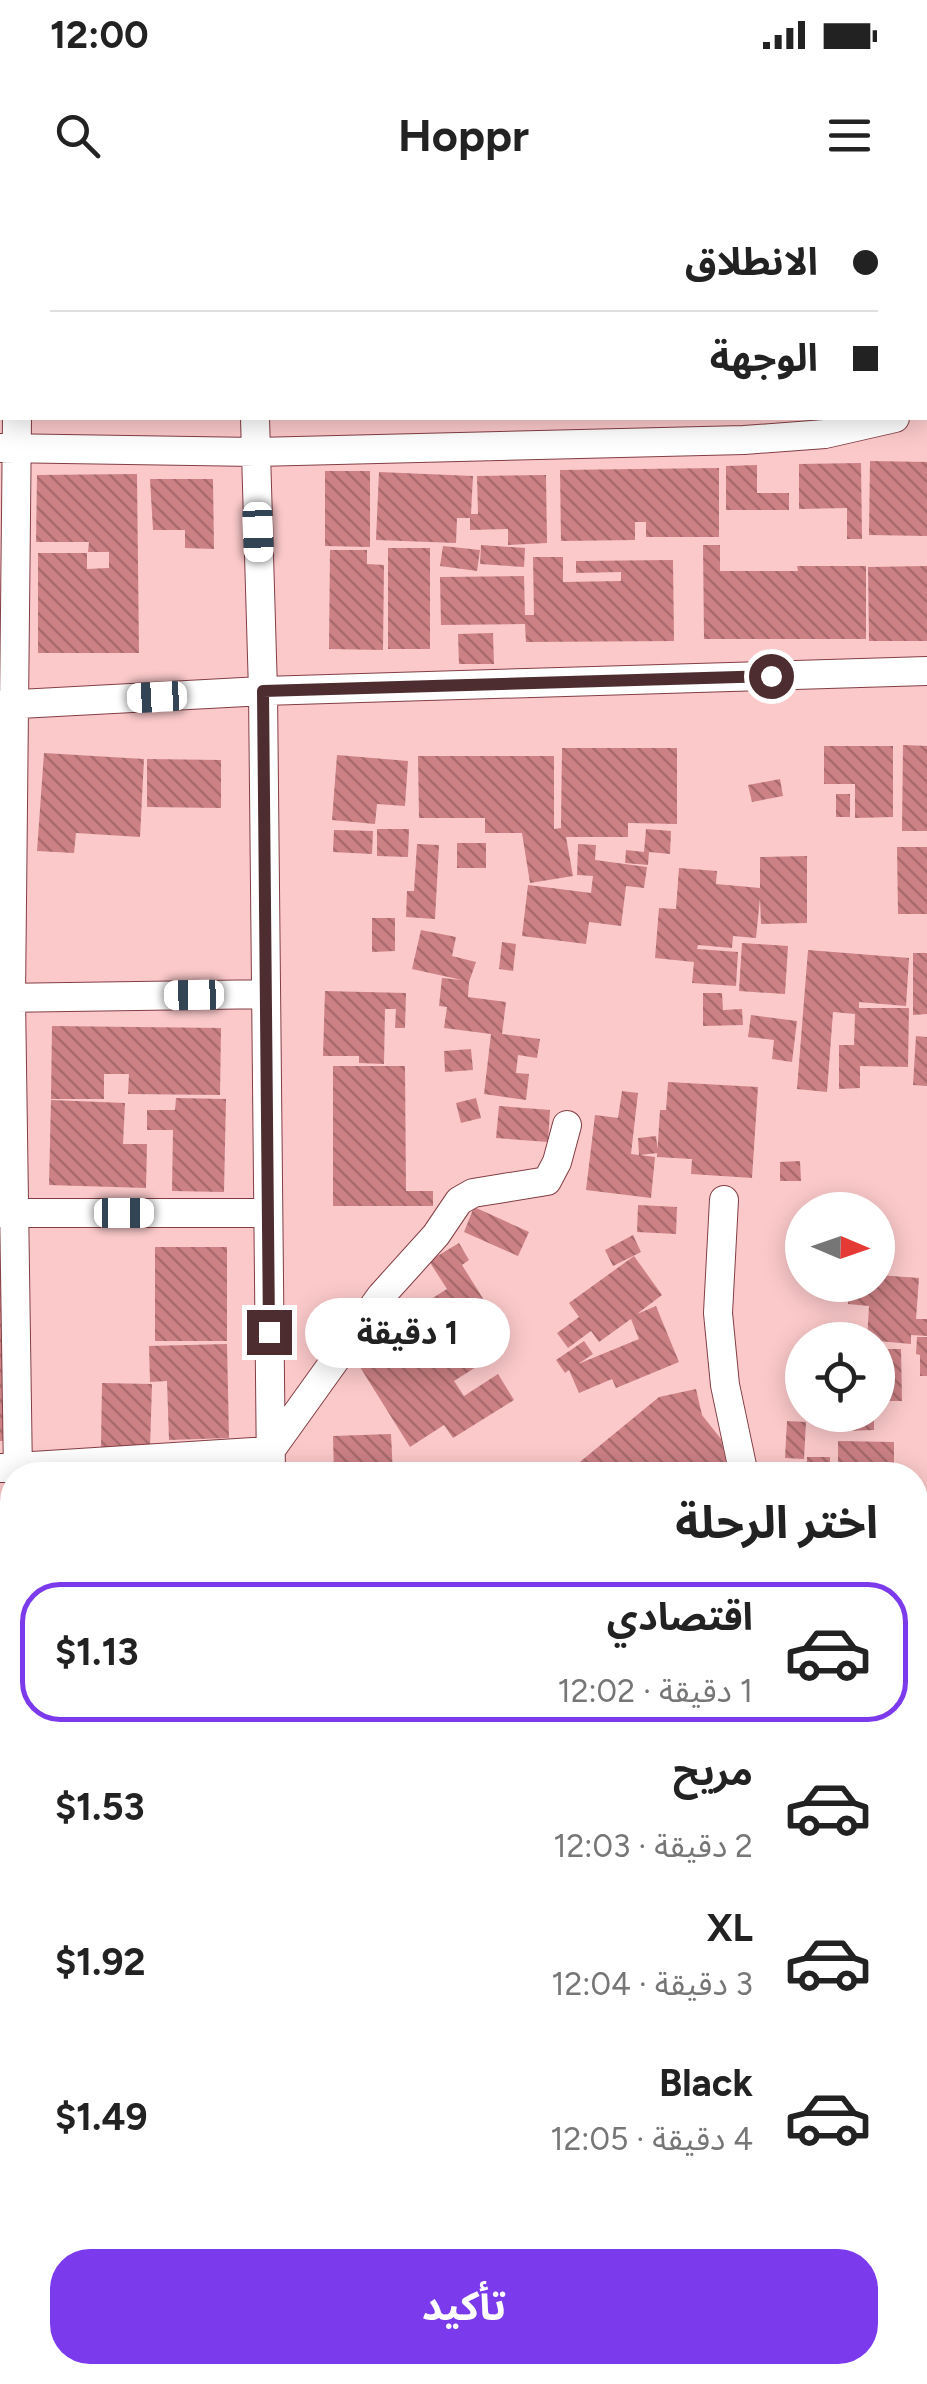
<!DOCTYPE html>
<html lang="ar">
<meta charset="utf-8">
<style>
:root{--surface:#fff;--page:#f6f6f6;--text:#222;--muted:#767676;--line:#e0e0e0;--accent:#7c3aed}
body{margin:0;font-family:Figtree,"Noto Sans Arabic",sans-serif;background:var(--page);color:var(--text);direction:rtl;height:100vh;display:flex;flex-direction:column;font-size:38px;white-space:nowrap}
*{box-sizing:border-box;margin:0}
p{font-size:32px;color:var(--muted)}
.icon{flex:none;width:55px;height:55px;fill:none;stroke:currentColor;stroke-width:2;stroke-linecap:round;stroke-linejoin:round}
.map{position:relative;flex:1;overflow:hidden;direction:ltr}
.drawer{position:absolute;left:0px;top:1262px;width:928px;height:922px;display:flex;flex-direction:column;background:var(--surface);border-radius:40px 40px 0 0;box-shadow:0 5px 25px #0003;direction:rtl}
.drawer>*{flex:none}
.hud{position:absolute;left:0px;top:0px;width:928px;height:220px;box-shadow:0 5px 25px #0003;direction:rtl;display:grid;align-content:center;height:220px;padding:0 50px;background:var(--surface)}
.needle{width:65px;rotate:92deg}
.tools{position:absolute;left:785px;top:992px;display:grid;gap:20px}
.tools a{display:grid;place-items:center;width:110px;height:110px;border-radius:50%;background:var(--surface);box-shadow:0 5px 25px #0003;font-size:50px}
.end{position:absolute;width:45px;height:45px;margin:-22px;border:12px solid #4d2d2f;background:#fff;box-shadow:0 0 0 5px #fff}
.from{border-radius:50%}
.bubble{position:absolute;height:70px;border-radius:35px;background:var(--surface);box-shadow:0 5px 25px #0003;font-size:32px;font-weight:700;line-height:70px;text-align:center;direction:rtl}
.car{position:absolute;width:30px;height:60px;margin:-30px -15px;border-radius:12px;box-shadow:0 0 8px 2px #0007;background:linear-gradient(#fff 24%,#345 0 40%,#fff 0 76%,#345 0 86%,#fff 0)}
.hud b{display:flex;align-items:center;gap:35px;height:95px;font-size:38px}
.hud b+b{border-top:2px solid var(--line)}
.hud i{width:25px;height:25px;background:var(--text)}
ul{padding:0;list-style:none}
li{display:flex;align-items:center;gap:30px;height:140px;margin:0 20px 15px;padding:0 30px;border:5px solid transparent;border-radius:40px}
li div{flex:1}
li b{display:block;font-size:38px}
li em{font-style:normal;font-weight:700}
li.active{border-color:var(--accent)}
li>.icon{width:90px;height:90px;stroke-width:1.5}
h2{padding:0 50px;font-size:45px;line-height:120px}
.button{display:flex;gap:20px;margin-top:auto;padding:20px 50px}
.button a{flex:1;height:115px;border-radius:40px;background:var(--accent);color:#fff;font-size:40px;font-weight:700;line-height:115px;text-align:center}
.status{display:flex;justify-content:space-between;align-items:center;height:70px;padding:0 50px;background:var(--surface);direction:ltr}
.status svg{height:28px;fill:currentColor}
header{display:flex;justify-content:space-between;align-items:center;height:130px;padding:0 50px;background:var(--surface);font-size:45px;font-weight:700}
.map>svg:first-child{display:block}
.building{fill:url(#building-back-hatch)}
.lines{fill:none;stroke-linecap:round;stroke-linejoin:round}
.minor-casing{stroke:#833e44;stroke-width:30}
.primary-casing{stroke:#833e44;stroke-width:45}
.minor{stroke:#fff;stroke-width:28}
.primary{stroke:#fff;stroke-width:42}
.route{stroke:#4d2d2f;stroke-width:12}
</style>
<div class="status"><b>12:00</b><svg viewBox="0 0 49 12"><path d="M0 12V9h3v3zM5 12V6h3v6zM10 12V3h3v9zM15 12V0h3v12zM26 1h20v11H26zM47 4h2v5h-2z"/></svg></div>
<header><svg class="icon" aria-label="menu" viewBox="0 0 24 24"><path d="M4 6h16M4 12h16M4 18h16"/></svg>Hoppr<svg class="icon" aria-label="search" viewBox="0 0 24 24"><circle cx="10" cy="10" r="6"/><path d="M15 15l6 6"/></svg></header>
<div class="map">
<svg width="927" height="2184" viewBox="0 0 927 2184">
<defs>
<pattern id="building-back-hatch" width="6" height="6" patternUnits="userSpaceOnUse" patternTransform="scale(2.5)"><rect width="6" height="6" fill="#cc8185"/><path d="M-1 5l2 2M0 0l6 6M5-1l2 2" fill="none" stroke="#a86a6d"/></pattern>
</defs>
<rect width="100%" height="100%" fill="#fbc9ca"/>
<path class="building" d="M870,261L927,262V336L869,335Z
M861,263L862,339H847V308L799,309V264Z
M757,265V293H789V310H726V266Z
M719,268V337H646V322H635V340L561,341L560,270Z
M325,271H370V347L325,346Z
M379,272L473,276L471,314H478L477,276L546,275L547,343L508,345V329L470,330V318H457L456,343L376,340Z
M137,274L139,453H38V353H87V369L109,368V352H88L89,342H36L37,275Z
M150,279H213L214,349L185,348V330H153Z
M481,345L525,348L524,367L480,364Z
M703,345H720V371H798L797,366H866V439H704Z
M443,346L480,350L477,371L440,366Z
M388,348H430V449H388Z
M330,350H367V364L384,365L383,450L329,449Z
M533,357H563V382L621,381V372L576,373V361L673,360L674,441L526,442L525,424L441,425L440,377L524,376L525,415H534Z
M927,366V441H869L868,367Z
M493,433L494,464H459L458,434Z
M903,545L927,546V631H902Z
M824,546H893V617L855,618V584H824Z
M562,548H677V624L628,623V637H566L573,676L530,683L522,633H485V618H419L418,556H554V629L561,628Z
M44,553L144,559L140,637L76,633L74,653L37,651Z
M337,555L408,561L405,606L377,604L375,624L332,620Z
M147,559L221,560V608L147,607Z
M780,579L783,596L752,602L748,585Z
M836,594H850V617H836Z
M377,629H409L408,657L377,656Z
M646,629L671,631L670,654L649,652L648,665L625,663L626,650L644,652Z
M334,630L373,631L372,654L333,652Z
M457,643H486V668H457Z
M417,644L439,645L435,719L406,717L407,691H414Z
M578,644L596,645L595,660L647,667L644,688L626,686L621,726L589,722L586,744L522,736L528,685L591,693L593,676L577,675Z
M897,647H927V714H898Z
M807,656V723L761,724L760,698L756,738L733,736L732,748L698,745L697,749L738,752L736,786L692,783L694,762L655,758L659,708L676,709L679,668L717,671L716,684L760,688V657Z
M372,718H395V751L372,752Z
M421,730L456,737L452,756L476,762L469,782L468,797L506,802L502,834L540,839L537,858L518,855L516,873L529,874L526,900L484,894L491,834L444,828L447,807L439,806L442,778L462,780L412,769Z
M502,742L516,744L513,771L499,769Z
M742,743L788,746L785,794L739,791Z
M808,750L909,758L906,806L859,802V808H909L908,867L860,866V888L839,889V845H854L855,814L833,812L827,892L797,889Z
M913,753H927V814L913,815Z
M325,791L406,793L405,828H395L396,809H385L384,864L359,863V856H323Z
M703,793H722L723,810L742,809L743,825L703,826Z
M751,815L797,821L792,862L772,859L774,840L748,837Z
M52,826L221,828L220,895L128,894L129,874H104V899H51Z
M916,836L927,837V886L913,885Z
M471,849L473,870L445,872L444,851Z
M333,866H405L406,991H433V1006H333Z
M668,882L758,887L752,978L691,974L692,959L657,957L660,910H666Z
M622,891L638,893L631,954L639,955L638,938L656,936L658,953L640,955L655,957L651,998L586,990L595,915L618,918Z
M176,898L226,899L224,992L172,991L173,930H147V910H175Z
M476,898L481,918L461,923L456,903Z
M51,900L125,903L123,944H147L146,988L49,985Z
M499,906L550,910L548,942L496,938Z
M800,961L801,981H780V962Z
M638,1005L677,1007L676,1034L637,1032Z
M474,1007L529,1032L518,1056L464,1032Z
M633,1035L641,1052L613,1066L605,1050Z
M459,1043L469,1060L462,1065L502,1129L494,1134L503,1150L454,1181L464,1196L498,1174L514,1200L453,1238L444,1225L410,1247L345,1143L410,1102L415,1109L447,1089L429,1061Z
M155,1047H227V1141H155Z
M0,1049H9L7,1241H0Z
M634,1056L662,1095L637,1114L656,1106L679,1162L616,1188L612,1179L579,1193L569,1170L565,1173L556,1160L584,1141L593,1154L578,1164L639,1139L631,1119L599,1142L591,1131L568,1148L557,1133L579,1117L569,1103Z
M878,1075L919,1078L916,1119H927V1136L911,1135V1144L867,1140L869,1106L848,1104L849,1085H878Z
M917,1137H927V1176H920V1155L916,1154Z
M227,1144L229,1238L169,1240L167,1181L150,1182L149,1146Z
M878,1149H901L902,1201H878Z
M102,1183L152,1184L150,1249L101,1248Z
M696,1189L702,1215L721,1239L729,1275H564L659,1197Z
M874,1217V1230L843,1231V1218Z
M787,1221L806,1222L804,1259L785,1258Z
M391,1234L393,1275H334L333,1236Z
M838,1241L894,1242V1275H838Z
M807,1257H830V1275H807Z
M920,1316H927V1365L916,1364Z
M0,1845L9,1846L6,1904H0Z
M0,1960L9,1961L5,2016H0Z
M0,2110H5V2163H0Z
M42,2172H110V2184H42Z
M115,2172H206V2184H115Z
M400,2172H495V2184H406L400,2183Z
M531,2172H603V2184H531Z
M607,2172H642L641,2184H606Z
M684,2172H846V2184H721V2177L684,2176Z"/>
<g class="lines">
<g class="minor-casing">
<path id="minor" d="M14,0V2
M252,0V2
M925,204H927
M17,218L11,798L18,1275
M255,218L263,491L271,1275
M0,248L256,252L744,240L825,234L895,218
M0,505L263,491L927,471
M0,798L266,794
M724,1000L718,1113L725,1185L744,1275
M0,1013H267
M1,1268L270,1251L381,1096L436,1035L459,1001L473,993L547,981L557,962L567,925
M0,1796L3,1558L12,1379
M0,1826H12
M915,1828L927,1829
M0,2080H12
M915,2130H927
M496,2172V2184
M867,2172V2184
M218,2184L219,2172
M273,2184V2172"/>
</g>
<g class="primary-casing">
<path id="primary" d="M915,1548H927
M0,1558H12"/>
</g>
<use href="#minor" class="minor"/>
<use href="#primary" class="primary"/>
</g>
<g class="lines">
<path class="route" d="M269,1132L263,491L771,476"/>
</g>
</svg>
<div class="tools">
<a><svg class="needle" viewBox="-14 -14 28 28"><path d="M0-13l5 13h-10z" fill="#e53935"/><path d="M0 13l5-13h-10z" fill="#767676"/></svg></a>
<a><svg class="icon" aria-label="locate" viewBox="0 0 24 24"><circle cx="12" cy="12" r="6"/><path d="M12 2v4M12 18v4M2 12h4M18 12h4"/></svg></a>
</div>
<i class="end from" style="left:771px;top:476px"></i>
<i class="end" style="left:269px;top:1132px"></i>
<div class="bubble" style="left:305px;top:1098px;width:205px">1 دقيقة</div>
<i class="car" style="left:258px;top:332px;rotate:178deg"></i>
<i class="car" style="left:157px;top:497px;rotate:267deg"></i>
<i class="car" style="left:194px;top:795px;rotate:269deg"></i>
<i class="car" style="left:124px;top:1013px;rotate:90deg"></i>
<div class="hud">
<b><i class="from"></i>الانطلاق</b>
<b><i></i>الوجهة</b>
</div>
<section class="drawer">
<h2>اختر الرحلة</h2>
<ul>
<li class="active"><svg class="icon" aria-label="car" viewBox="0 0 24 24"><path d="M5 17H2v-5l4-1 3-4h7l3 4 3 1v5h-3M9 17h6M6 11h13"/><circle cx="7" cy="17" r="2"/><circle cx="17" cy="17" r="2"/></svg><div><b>اقتصادي</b><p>1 دقيقة · 12:02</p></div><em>$1.13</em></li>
<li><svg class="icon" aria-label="car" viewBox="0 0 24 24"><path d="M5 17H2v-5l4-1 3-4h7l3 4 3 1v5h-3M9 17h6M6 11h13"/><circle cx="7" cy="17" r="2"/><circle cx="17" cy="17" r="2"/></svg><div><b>مريح</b><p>2 دقيقة · 12:03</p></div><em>$1.53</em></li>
<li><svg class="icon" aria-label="car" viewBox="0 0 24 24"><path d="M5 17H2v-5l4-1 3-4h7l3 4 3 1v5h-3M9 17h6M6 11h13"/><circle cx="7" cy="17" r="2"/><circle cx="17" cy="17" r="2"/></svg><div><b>XL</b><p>3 دقيقة · 12:04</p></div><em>$1.92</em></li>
<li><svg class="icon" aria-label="car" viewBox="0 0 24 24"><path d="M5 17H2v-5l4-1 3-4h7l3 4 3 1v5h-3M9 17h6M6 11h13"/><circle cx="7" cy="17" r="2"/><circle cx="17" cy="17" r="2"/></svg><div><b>Black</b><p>4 دقيقة · 12:05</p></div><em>$1.49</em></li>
</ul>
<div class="button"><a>تأكيد</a></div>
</section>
</div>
